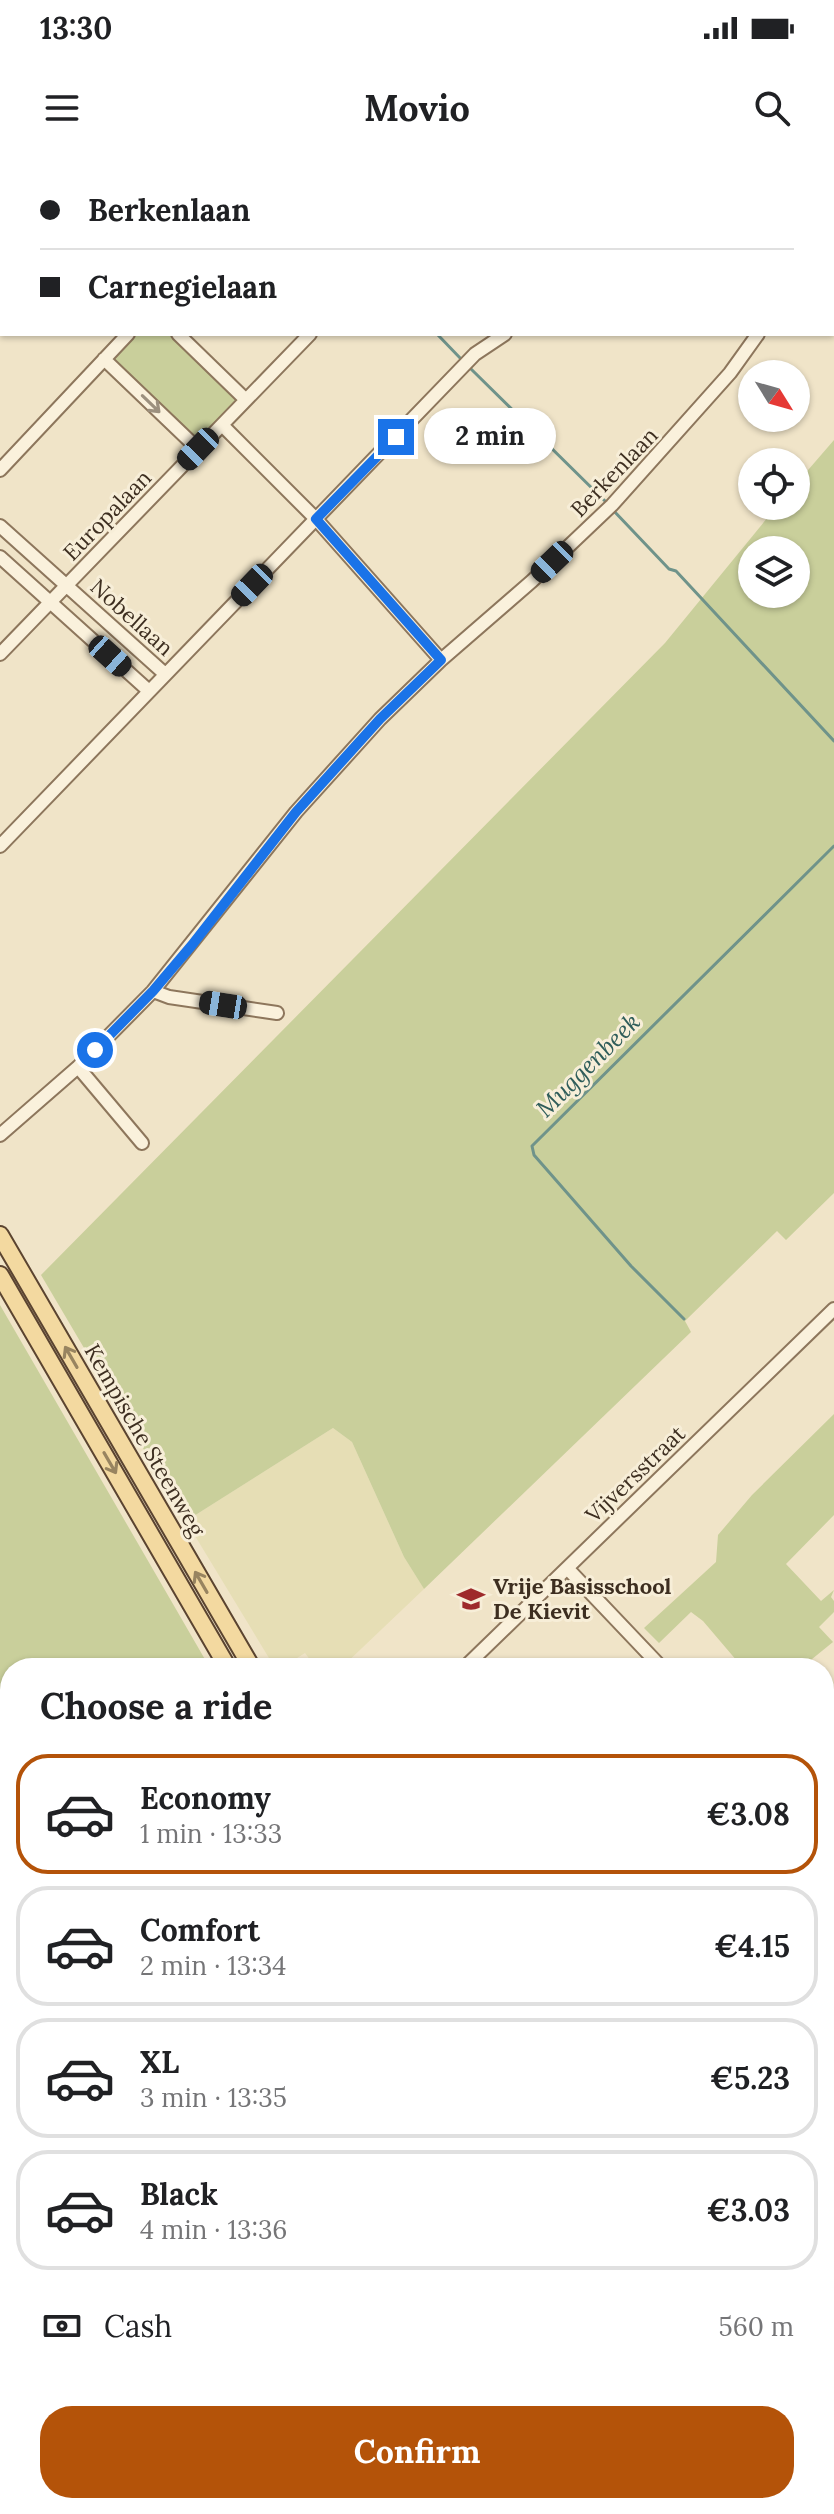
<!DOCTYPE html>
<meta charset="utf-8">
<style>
:root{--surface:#fff;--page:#f2f2f2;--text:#202124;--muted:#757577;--line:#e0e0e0;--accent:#b45309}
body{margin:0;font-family:Lora,serif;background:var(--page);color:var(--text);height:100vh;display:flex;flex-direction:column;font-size:30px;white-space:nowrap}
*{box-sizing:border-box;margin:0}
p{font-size:26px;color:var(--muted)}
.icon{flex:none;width:44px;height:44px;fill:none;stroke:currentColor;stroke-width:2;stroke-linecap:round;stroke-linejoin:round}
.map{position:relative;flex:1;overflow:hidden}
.details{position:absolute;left:0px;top:1498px;width:834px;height:856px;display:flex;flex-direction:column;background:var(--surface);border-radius:32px 32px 0 0;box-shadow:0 2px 6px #0004}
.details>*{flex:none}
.hud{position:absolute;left:0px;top:0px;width:834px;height:176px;box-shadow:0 2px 6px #0004;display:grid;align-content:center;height:176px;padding:0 40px;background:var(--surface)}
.needle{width:52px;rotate:127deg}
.tools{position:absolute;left:738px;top:200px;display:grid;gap:16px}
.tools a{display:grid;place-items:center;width:72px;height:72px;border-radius:50%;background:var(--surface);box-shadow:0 2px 6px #0004;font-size:40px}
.end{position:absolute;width:36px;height:36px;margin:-18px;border:10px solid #1a73e8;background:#fff;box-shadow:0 0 0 4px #fff}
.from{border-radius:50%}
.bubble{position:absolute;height:56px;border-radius:28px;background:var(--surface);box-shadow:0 2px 6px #0004;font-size:26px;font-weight:700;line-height:56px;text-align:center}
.car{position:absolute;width:24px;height:48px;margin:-24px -12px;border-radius:10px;box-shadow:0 0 6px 2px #0007;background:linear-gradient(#222 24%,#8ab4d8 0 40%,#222 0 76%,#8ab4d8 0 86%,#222 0)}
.hud b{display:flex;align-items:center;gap:28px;height:76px;font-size:30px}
.hud b+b{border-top:2px solid var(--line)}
.hud i{width:20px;height:20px;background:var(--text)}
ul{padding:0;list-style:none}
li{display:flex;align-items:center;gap:24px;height:120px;margin:0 16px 12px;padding:0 24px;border:4px solid var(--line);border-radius:32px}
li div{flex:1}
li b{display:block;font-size:30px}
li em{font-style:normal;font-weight:700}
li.active{border-color:var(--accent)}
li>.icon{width:72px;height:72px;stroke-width:1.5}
h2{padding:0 40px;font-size:36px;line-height:96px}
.pay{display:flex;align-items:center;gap:20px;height:88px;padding:0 40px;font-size:30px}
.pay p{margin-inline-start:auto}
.cta{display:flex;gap:16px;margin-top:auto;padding:16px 40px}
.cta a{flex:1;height:92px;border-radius:32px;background:var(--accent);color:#fff;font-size:32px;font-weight:700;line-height:92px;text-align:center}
.status{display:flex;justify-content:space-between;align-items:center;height:56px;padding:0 40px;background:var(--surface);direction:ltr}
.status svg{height:22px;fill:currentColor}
header{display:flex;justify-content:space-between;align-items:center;height:104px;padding:0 40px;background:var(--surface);font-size:36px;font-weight:700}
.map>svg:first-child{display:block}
.farmland{fill:#e6deb5}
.green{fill:#c9cf9b;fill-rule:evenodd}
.cemetery{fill:#bfc49a}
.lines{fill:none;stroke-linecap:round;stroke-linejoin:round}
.stream{stroke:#6f938a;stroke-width:3}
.minor-casing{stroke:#8d765c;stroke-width:16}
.major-casing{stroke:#5b4430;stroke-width:20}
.minor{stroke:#faf1dc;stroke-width:12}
.major{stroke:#f3d9a0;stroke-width:16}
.oneway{stroke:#9c907e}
.oneway2{stroke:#988460}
.route{stroke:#1a73e8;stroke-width:10}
.labels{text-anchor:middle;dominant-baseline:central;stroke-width:6;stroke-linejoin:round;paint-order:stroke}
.street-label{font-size:22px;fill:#3d2e20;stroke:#f7eed8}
.poi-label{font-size:22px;font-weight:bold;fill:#3d2e20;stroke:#f7eed8;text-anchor:start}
.water-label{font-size:24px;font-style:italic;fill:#2f5d5a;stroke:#f7eed8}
</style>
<div class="status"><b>13:30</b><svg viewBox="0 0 49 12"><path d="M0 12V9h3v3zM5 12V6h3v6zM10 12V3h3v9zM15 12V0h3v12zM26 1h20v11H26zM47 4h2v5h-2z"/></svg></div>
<header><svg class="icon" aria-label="menu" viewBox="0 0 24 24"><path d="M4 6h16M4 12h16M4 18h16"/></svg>Movio<svg class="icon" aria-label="search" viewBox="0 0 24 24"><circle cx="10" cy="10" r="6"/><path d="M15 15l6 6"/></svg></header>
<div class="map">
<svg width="834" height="2354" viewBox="0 0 834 2354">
<rect width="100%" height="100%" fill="#f0e4c8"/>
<path class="farmland" d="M333,1268L352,1282L404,1397L424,1429L341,1508H316L305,1493L281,1508H275L186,1361Z
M834,1669V2203L824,2213V1675Z"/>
<path class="green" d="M133,174H170L239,241L198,282L110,199Z
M834,280V1033L786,1080L777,1071L685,1161L691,1172L424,1429L404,1397L352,1282L333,1268L186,1361L41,1115L665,483L777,346H796V324ZM752,390H796V434H752Z
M0,1145L210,1508H10V1656L0,1660Z
M834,1254V1355L786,1404L821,1441L834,1430L831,1437L834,1441V1452L819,1467L833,1482L801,1508H743L703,1461L691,1452L659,1483L644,1468L716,1402L718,1375L752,1335Z
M10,1677V1748L0,1722V1680Z
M0,1739L10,1759V1956L0,1960Z
M10,1966V2034L0,2009V1970Z
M10,2331V2344H84L88,2354H0V2335Z
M285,2344H572L576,2354H288Z
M653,2344H689L695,2354H631Z"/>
<path class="cemetery" d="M201,2344H285L288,2354H173Z"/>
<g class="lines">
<path class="stream" d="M437,174L462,200
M470,208L607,343
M612,349L669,409L676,411L834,581
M684,1159L631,1106L534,995L532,986L834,686"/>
<g class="minor-casing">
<path id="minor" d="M628,0L630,2
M791,0V2
M66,2L68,0
M291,2L295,0
M458,2L459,0
M0,80L2,77
M832,148L834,150
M178,174L246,240
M104,199L198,289
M222,265L316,359L441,500
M0,310L128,174
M0,366L165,514
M0,397L149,531
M0,494L310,174
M0,686L475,194L505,174
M153,831L169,837L277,853
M78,907L142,983
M0,975L78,907L153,831L296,652L380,559L441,500L532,421L612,345L730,213L758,174
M567,1408L662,1508
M464,1508L834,1149
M824,1585L834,1575
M0,1671L10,1667
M0,2248L10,2244
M824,2325L834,2311
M90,2344L93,2354
M804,2354L811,2344"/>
</g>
<g class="major-casing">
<path id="major" d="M0,1075L252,1508
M0,1115L228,1508
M703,2344L709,2354
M728,2344L734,2354"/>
</g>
<use href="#minor" class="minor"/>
<use href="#major" class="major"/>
</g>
<defs><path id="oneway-shaft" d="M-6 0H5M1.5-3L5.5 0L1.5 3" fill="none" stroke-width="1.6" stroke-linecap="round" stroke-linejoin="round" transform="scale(2)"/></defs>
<use class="oneway" href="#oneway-shaft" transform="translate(151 244) rotate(44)"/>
<g class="oneway2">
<use href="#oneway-shaft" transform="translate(71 1197) rotate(-120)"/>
<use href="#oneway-shaft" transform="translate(110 1303) rotate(60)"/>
<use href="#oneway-shaft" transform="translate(201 1422) rotate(-120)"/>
</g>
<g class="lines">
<path class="route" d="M95,890L153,831L192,785L296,652L380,559L441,500L316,359L396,277"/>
</g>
<defs>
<g id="school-bare" transform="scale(2.16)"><path d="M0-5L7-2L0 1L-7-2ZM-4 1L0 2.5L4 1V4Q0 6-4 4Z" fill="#9e2a2b" stroke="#f7eed8" stroke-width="2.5" paint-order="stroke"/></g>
</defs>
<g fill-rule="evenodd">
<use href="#school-bare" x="471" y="1439"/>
</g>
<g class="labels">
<g class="street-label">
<text transform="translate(614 312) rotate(-46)">Berkenlaan</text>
<text transform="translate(107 355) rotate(-46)">Europalaan</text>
<text transform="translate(132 457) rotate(42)">Nobellaan</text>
<text transform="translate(145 1280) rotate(60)">Kempische Steenweg</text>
<text transform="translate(635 1314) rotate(-44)">Vijversstraat</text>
</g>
<g class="poi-label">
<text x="493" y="1426">Vrije Basisschool<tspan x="493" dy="25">De Kievit</tspan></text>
</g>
<g class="water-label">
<text transform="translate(588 905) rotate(-45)">Muggenbeek</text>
</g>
</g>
</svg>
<div class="tools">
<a><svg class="needle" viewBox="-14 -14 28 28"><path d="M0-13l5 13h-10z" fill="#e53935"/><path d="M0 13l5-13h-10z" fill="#757577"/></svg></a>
<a><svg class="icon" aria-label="locate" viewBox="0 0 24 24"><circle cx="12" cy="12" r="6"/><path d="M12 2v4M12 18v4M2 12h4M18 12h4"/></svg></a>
<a><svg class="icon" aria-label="layers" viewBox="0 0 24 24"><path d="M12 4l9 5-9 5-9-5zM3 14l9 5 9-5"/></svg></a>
</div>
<i class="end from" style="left:95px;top:890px"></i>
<i class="end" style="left:396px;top:277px"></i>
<div class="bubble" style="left:424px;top:248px;width:132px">2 min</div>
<i class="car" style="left:198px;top:289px;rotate:224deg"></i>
<i class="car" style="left:552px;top:402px;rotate:226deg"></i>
<i class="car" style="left:252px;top:425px;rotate:224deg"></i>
<i class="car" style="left:110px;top:496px;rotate:132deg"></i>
<i class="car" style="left:223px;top:845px;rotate:279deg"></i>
<div class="hud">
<b><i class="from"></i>Berkenlaan</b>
<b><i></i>Carnegielaan</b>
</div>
<section class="details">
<h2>Choose a ride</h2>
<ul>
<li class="active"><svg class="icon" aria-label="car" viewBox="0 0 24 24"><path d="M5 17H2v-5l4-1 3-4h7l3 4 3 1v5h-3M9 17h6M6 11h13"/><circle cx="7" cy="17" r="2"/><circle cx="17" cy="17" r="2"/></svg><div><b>Economy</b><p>1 min · 13:33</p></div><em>€3.08</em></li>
<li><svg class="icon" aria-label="car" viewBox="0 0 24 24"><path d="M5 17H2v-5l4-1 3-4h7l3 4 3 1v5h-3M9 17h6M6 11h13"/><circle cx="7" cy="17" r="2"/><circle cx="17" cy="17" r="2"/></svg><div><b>Comfort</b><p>2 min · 13:34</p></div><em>€4.15</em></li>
<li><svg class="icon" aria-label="car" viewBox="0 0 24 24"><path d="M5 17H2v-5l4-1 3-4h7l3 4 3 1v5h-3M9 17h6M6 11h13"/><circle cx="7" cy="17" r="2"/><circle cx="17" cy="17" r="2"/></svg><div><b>XL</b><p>3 min · 13:35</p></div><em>€5.23</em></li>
<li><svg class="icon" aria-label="car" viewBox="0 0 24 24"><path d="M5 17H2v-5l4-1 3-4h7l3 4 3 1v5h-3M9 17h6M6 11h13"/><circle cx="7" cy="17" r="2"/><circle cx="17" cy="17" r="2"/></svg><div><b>Black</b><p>4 min · 13:36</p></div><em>€3.03</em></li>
</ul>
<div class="pay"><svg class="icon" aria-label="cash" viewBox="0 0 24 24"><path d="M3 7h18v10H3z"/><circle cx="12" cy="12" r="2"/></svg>Cash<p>560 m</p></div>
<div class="cta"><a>Confirm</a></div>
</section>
</div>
